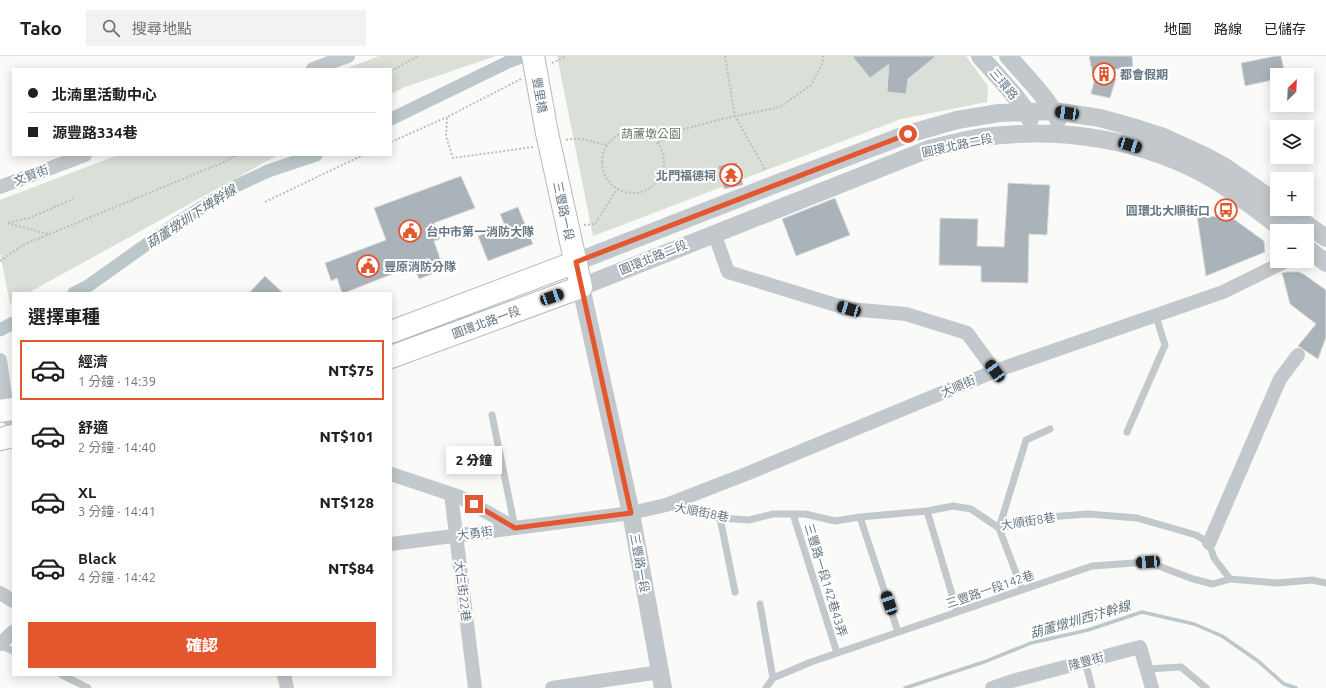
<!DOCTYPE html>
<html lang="zh-TW">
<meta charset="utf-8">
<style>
:root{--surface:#fff;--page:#f2f2f2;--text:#202124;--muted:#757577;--line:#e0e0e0;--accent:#e4572e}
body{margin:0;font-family:Ubuntu,"Noto Sans TC",sans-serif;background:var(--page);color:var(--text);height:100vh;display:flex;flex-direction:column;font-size:15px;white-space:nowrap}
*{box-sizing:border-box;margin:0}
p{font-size:13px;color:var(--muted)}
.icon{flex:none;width:22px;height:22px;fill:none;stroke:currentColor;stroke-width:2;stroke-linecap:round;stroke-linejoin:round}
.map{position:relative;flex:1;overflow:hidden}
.panel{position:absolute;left:12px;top:236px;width:380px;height:384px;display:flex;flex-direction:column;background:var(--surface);border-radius:0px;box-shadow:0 2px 10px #0003}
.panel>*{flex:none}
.top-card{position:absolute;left:12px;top:12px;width:380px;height:88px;border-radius:0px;box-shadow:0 2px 10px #0003;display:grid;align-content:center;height:88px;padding:0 16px;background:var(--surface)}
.needle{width:26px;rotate:24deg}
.tools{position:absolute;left:1270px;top:12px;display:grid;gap:8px}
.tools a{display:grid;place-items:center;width:44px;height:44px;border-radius:0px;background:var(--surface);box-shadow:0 2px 10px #0003;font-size:20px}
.end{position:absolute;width:18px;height:18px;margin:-9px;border:5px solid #e4572e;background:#fff;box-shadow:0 0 0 2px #fff}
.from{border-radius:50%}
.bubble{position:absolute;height:28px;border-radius:0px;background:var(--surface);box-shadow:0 2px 10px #0003;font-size:13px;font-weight:800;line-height:28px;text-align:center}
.car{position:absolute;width:12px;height:24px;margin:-12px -6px;border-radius:5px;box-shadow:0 0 3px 1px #0007;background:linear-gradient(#222 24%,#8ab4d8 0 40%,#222 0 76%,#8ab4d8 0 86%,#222 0)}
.top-card b{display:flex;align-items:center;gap:14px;height:38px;font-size:15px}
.top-card b+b{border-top:1px solid var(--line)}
.top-card i{width:10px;height:10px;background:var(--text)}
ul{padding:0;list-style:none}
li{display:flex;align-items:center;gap:12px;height:60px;margin:0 8px 6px;padding:0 8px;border:2px solid transparent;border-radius:0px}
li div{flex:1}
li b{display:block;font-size:15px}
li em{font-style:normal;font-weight:800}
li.current{border-color:var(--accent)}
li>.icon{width:36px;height:36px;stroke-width:1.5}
h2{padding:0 16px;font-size:18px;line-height:48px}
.action{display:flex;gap:8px;margin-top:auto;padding:8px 16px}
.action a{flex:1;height:46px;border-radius:0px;background:var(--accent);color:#fff;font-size:16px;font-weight:800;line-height:46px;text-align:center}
header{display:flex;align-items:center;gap:24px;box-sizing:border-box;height:56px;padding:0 20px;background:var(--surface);border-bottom:1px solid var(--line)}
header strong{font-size:19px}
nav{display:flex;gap:22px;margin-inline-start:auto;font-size:14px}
.search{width:280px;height:36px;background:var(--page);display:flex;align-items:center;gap:10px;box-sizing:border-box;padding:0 14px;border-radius:0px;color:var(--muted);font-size:15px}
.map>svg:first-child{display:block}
.green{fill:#dadfd7}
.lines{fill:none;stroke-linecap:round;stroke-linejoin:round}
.stream{stroke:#bbc7cb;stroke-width:3.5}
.canal{stroke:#bbc7cb;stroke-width:13}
.building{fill:#aab3b9;stroke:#dcdcda}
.primary-casing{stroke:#b5babe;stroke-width:24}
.path{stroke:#bbbfc2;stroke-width:2;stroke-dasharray:2 2;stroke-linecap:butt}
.service{stroke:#c3c8cc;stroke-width:7}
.minor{stroke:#c3c8cc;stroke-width:14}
.tertiary{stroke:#c3c8cc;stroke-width:18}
.primary{stroke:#fff;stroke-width:22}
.primary-bridge-casing{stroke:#b5babe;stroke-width:24;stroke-linecap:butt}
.primary-bridge{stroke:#fff;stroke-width:22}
.route{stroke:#e4572e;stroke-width:5}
.labels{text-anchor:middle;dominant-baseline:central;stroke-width:4;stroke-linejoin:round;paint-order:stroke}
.poi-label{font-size:12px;font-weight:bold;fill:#657683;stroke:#fff;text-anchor:start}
.street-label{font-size:12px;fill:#657683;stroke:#fff}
.park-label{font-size:12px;fill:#687a64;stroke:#fff}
.water-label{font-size:13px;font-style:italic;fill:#60757c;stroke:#fff}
</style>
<header>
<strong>Tako</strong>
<div class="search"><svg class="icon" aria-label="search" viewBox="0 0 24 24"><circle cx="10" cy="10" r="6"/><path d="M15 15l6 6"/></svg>搜尋地點</div>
<nav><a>地圖</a><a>路線</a><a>已儲存</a></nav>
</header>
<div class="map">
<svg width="1326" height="632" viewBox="0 0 1326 632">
<rect width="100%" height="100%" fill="#fafaf8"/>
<path class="green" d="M379,0H496L405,31L391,38V13H345Z
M557,0H966L988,30L987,46L901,63L593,180Z
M118,99H278L28,237H13V246L10,248L0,197V144Z"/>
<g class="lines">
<path class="stream" d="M905,632L984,606L1031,587L1088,574L1142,556L1194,568L1222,580L1258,605L1284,628L1296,632"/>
<path class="canal" d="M391,63L508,6L524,0
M74,237L88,230L178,166L236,130L268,115L316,99
M0,274L13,267"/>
</g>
<path class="building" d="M852,0H936L908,23L906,38L887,36L889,8L870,22Z
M1089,0H1132L1133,10L1113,14L1116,23L1110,42L1091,38L1094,25Z
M1276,0H1281L1285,19H1277V23L1245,30L1241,7Z
M737,106L743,129L724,133L718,110Z
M461,120L475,152L434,167L440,183L434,185L440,202L434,208L437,216L419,223L416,215L401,218L400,215L344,237H342L337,222L331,225L325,207L386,184L374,152Z
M1008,127L1050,129L1047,179L1029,178L1028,227L981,226V210L939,209L940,162L978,163L977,190L1004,191Z
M835,142L850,179L796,200L782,163Z
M518,151L533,188L488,205L478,180L505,170L500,158Z
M1197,160L1231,161L1264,185L1265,196L1206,220Z
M1287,216H1299L1305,219L1326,234V281L1318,303L1298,290L1316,268L1290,248L1282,217Z
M265,220L283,237H249Z"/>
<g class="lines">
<g class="primary-casing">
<path id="primary" d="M391,276L576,206
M391,301L581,231L547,77
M0,355L13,353
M0,383L13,380"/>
</g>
<path class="path" d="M725,0L735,60L766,115
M552,7L566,0
M391,15L418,0
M521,23L447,61L446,80L453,102L533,91
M602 106a31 31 0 1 1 62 0a31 31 0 1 1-62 0Z
M566,84C582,80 591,86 606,89
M391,86L447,61
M658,86L681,74L722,63L780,51L811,29L823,6V0
M265,146L363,99
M584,169L595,168L617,133
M48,178L7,167L29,162L73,143
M0,205L23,189L224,106L237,99"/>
<path class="service" d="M492,359L515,472
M1127,376L1165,289L1156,260
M669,450L720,462L749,464L773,458H805L835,465L860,461L927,455L953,450L971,453L999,472L1048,461L1088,458L1137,462L1196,479L1209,487L1214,502L1230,523L1277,527L1312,524L1326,527
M927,455L957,555
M793,458L837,597
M860,461L898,576
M720,462L735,536
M1022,533L999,472L1026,384L1050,373
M760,548L773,622
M0,589L13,595
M1085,605L1092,632
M1147,613L1181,611L1206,632
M62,619L88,632
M766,632L773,622L811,606L1092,510L1148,506L1193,523L1213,528L1230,523"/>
<path class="minor" d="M313,13L348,0
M0,131L85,99
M714,177L728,216L849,253L906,258L967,277L995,315
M0,304L7,354L13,371
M391,418L460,441L515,472
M451,438L475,632
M1209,487L1280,323L1298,299
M391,488L631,457L666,449L746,418L995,315L1223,236L1286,205
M0,537L13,545
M0,588L13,576
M284,619L287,632
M552,632L660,616
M992,632L1012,625L1140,591L1152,632"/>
<path class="tertiary" d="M980,0C994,17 1021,43 1030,63
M1008,0C1025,20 1046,40 1058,63
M1285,153L1326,182
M1307,192L1326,207
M576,206L773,129L908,78L957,64L999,57L1054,55L1100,62L1139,73L1161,80L1205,100L1225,111L1277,147
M663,632L631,457L581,231L929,93C945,89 960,85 976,82C1058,70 1144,82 1216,125C1240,140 1262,158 1285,175"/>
<use href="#primary" class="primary"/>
<g class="primary-bridge-casing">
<path id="primary-bridge" d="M533,0L547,77"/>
</g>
<use href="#primary-bridge" class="primary-bridge"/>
</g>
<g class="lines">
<path class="route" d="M474,448L515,472L631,457L576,206L908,78"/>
</g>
<defs>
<g id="building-ring" transform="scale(1.15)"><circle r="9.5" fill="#fff" stroke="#e4572e" stroke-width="1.5"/><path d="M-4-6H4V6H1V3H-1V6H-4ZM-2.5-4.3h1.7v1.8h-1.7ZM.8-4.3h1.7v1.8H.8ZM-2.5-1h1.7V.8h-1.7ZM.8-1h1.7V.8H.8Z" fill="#e4572e"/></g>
<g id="temple-ring" transform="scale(1.15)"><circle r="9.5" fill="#fff" stroke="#e4572e" stroke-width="1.5"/><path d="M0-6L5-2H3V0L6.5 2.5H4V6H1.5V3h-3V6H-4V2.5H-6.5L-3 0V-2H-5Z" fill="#e4572e"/></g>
<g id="bus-ring" transform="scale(1.15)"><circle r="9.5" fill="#fff" stroke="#e4572e" stroke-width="1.5"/><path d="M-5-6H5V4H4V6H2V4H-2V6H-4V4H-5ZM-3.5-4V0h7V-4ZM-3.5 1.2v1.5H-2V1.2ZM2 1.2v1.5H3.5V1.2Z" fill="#e4572e"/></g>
<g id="civic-ring" transform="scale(1.15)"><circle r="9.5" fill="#fff" stroke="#e4572e" stroke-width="1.5"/><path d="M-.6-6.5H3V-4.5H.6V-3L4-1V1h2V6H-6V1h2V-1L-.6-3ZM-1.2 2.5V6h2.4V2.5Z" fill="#e4572e"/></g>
</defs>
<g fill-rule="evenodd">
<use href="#building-ring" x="1104" y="18"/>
<use href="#temple-ring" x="731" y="119"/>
<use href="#bus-ring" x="1226" y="154"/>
<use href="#civic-ring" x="410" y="175"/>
<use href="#civic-ring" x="368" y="210"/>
</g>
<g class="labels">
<g class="poi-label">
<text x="1120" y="18">都會假期</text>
<text x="716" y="119" text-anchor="end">北門福德祠</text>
<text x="1210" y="154" text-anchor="end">圓環北大順街口</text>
<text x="426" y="175">台中市第一消防大隊</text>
<text x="384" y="210">豐原消防分隊</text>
</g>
<g class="street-label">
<text transform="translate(1004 28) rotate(50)">三環路</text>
<text transform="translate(540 39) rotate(80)">豐里橋</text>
<text transform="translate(957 89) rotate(-12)">圓環北路二段</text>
<text transform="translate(31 119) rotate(-21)">文賢街</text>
<text transform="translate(564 155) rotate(78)">三豐路一段</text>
<text transform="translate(653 201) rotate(-22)">圓環北路二段</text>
<text transform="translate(486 266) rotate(-20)">圓環北路一段</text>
<text transform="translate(958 330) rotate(-23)">大順街</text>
<text transform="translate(702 456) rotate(11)">大順街8巷</text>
<text transform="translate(1028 465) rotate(-9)">大順街8巷</text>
<text transform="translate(475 477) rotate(-8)">大勇街</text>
<text transform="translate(640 507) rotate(80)">三豐路一段</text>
<text transform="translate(826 524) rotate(73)">三豐路一段142巷43弄</text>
<text transform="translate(990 533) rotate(-19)">三豐路一段142巷</text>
<text transform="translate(463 535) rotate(83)">大仁街22巷</text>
<text transform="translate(1086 605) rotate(-15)">隆豐街</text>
</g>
<g class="park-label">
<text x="651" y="77">葫蘆墩公園</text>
</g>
<g class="water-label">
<text transform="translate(191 160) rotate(-33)">葫蘆墩圳下埤幹線</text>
<text transform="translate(1080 563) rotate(-16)">葫蘆燉圳西汴幹線</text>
</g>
</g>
</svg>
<div class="tools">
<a><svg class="needle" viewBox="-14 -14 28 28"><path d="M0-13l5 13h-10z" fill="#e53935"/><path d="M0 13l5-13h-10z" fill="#757577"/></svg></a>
<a><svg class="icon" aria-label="layers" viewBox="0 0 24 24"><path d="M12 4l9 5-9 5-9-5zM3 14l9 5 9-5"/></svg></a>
<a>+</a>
<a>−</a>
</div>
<i class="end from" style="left:908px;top:78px"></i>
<i class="end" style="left:474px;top:448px"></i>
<div class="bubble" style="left:446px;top:390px;width:56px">2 分鐘</div>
<i class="car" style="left:1067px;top:57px;rotate:278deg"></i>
<i class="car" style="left:1130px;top:89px;rotate:107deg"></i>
<i class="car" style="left:552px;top:241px;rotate:70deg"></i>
<i class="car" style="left:849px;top:253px;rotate:287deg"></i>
<i class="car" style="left:995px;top:315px;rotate:324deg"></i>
<i class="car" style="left:1148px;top:506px;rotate:266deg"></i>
<i class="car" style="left:889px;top:547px;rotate:341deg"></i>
<div class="top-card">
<b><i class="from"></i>北湳里活動中心</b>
<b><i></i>源豐路334巷</b>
</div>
<section class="panel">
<h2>選擇車種</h2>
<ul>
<li class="current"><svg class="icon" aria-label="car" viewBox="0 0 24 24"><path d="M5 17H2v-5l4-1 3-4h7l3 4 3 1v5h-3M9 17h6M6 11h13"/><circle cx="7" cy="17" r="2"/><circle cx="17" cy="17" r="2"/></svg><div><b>經濟</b><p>1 分鐘 · 14:39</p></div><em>NT$75</em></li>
<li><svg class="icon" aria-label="car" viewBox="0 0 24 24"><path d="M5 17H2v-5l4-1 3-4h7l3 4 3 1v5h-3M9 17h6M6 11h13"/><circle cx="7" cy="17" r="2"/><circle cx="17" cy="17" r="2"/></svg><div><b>舒適</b><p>2 分鐘 · 14:40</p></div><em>NT$101</em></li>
<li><svg class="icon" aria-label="car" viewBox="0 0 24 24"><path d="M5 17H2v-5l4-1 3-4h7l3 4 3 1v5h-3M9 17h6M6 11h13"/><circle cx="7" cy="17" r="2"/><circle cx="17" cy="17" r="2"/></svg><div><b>XL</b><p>3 分鐘 · 14:41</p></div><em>NT$128</em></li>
<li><svg class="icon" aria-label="car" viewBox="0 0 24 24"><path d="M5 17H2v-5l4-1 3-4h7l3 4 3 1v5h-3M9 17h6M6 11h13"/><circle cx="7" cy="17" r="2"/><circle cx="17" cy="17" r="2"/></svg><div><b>Black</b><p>4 分鐘 · 14:42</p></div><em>NT$84</em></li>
</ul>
<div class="action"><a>確認</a></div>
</section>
</div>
